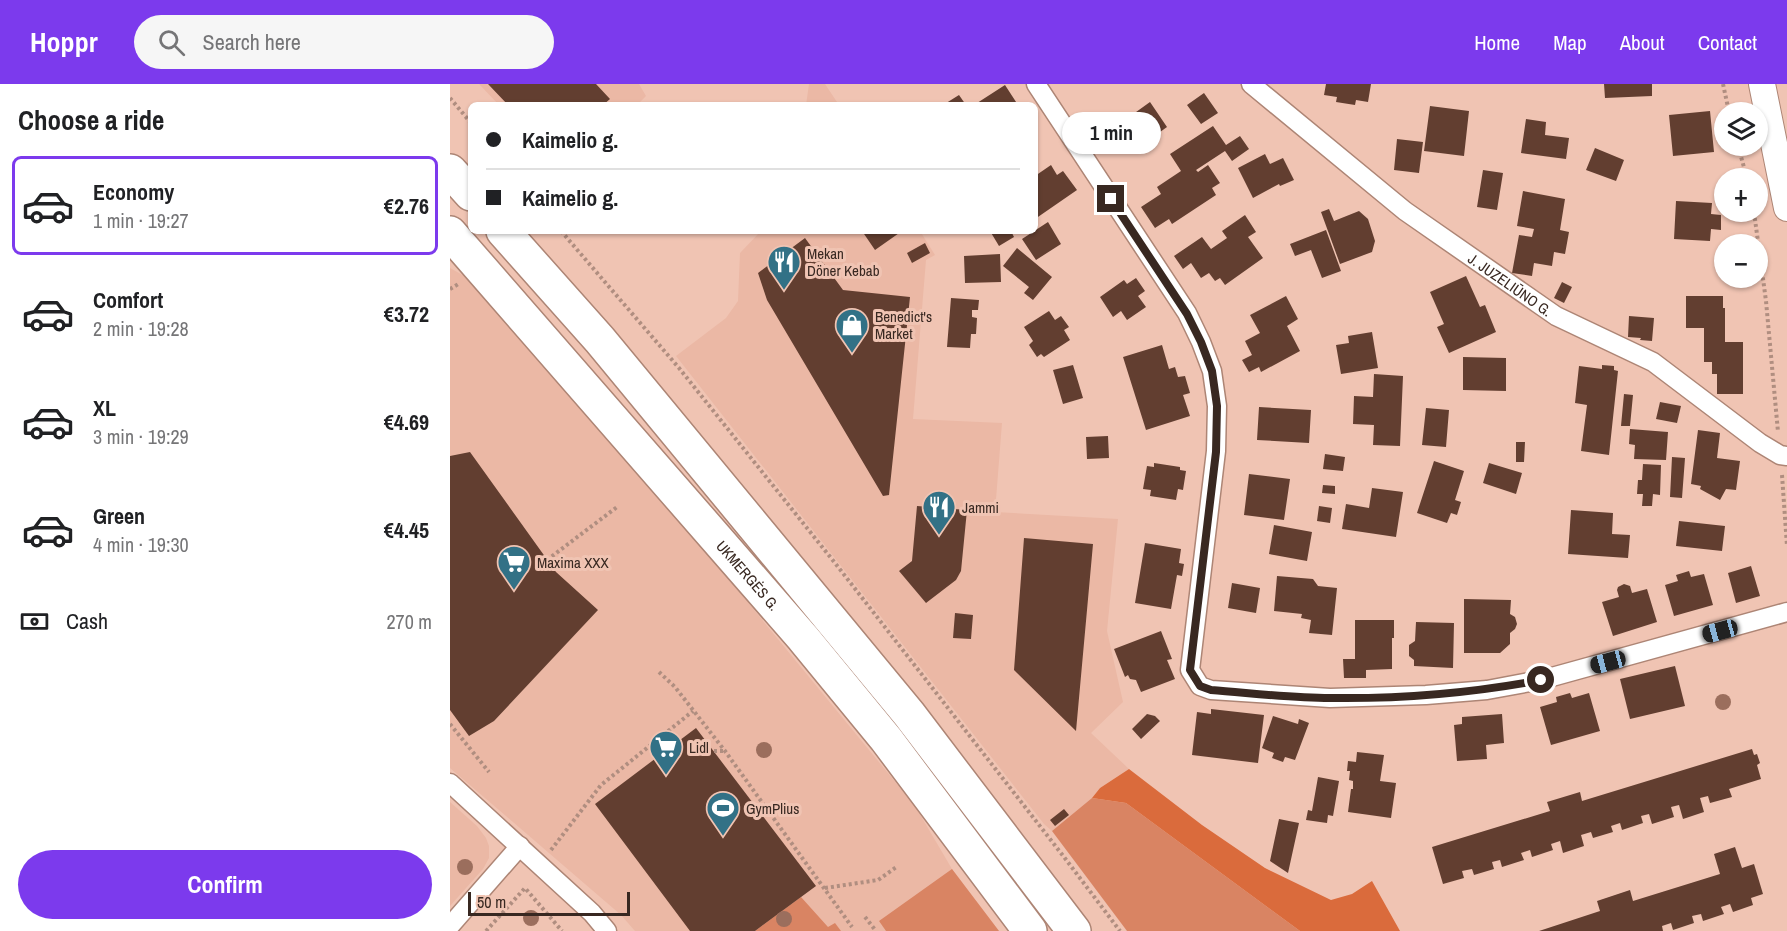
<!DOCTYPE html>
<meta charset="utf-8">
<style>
:root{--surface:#fff;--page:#f6f6f6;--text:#202124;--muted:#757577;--line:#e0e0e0;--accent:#7c3aed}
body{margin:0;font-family:"Archivo Narrow",sans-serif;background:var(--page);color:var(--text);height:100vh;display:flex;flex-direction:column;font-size:22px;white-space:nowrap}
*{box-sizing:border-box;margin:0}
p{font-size:20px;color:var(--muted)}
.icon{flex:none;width:33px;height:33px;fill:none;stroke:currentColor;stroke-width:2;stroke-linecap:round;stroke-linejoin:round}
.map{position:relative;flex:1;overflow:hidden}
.sheet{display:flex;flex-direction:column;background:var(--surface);width:450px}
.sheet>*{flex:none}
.hud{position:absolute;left:18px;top:18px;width:570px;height:132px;border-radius:9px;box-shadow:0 2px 4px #0004;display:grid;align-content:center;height:132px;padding:0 18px;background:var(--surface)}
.buttons{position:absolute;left:1264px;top:18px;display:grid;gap:12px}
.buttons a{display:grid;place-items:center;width:54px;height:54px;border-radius:50%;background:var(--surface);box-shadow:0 2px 4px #0004;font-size:30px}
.scale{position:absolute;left:18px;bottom:15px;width:162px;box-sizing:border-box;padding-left:6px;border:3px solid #382821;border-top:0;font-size:16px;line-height:21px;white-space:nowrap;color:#382821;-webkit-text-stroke:4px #f0c4b3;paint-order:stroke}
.end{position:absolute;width:27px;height:27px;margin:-14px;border:8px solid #382821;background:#fff;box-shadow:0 0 0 3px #fff}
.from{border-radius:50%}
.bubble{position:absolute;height:42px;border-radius:21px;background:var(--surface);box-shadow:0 2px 4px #0004;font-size:20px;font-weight:700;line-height:42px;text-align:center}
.car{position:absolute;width:18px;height:36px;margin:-18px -9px;border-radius:8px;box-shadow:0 0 4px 2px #0007;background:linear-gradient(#222 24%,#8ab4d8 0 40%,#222 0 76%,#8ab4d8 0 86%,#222 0)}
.hud b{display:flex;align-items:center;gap:21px;height:57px;font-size:22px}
.hud b+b{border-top:2px solid var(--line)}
.hud i{width:15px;height:15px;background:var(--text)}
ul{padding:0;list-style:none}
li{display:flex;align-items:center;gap:18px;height:99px;margin:0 12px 9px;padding:0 6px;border:3px solid transparent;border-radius:9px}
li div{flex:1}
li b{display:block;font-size:22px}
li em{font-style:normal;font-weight:700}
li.selected{border-color:var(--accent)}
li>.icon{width:54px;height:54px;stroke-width:1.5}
h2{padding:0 18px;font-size:27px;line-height:72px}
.pay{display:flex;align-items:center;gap:15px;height:66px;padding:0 18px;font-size:22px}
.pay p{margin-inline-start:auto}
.cta{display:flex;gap:12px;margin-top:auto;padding:12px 18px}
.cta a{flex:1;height:69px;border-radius:36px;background:var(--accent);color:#fff;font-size:24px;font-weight:700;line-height:69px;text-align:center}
header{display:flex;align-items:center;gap:36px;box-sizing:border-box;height:84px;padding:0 30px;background:var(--accent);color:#fff}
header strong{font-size:28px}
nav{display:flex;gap:33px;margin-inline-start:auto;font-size:21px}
.search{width:420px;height:54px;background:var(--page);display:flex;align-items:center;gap:15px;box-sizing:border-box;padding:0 21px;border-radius:33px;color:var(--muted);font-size:22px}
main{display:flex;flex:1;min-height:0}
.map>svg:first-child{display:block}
.built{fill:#ebb8a5}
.green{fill:#d98463}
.forest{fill:#da6b3c}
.building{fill:#623e30}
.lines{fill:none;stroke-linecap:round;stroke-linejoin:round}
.street-casing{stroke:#ad8575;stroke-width:21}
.secondary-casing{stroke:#ad8575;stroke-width:28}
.highway-casing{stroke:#ad8575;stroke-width:36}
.path{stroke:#b08e80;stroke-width:4;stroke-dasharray:3 3;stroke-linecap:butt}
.street{stroke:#fff;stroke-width:18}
.secondary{stroke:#fff;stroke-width:26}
.highway{stroke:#fff;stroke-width:33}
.tree{fill:#9b6e5d}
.route{stroke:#382821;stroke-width:8}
.labels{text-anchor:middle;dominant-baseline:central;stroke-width:6;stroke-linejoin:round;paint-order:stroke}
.poi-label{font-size:15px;fill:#382821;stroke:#f0c4b3;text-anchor:start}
.street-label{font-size:15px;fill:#382821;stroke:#f0c4b3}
</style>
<header>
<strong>Hoppr</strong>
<div class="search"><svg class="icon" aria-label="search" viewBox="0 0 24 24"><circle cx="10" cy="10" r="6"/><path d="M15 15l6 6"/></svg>Search here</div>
<nav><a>Home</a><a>Map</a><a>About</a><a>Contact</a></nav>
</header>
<main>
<section class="sheet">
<h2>Choose a ride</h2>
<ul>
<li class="selected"><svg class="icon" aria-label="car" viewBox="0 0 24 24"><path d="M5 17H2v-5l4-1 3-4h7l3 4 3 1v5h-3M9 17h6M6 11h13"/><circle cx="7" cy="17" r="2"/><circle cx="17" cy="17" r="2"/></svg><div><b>Economy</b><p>1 min · 19:27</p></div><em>€2.76</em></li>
<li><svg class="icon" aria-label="car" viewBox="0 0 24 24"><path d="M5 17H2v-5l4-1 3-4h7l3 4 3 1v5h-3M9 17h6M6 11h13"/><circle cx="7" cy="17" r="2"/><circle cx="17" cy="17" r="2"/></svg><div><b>Comfort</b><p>2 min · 19:28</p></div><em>€3.72</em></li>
<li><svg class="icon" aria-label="car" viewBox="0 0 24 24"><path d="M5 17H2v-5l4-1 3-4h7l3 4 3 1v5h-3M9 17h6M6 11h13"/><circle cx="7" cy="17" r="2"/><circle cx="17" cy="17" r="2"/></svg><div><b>XL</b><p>3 min · 19:29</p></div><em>€4.69</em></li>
<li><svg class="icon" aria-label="car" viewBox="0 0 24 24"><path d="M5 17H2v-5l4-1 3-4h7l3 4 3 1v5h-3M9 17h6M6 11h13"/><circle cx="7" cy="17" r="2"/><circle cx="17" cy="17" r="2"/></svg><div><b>Green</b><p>4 min · 19:30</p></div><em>€4.45</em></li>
</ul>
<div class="pay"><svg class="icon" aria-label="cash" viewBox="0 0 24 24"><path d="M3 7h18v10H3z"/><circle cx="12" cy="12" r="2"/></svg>Cash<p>270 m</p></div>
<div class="cta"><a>Confirm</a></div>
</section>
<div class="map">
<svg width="1337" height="847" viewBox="0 0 1337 847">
<rect width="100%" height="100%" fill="#f0c4b3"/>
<path class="built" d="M29,0H189L196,12L187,21H49Z
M359,0H375L389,21H356Z
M311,147H470L485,171L476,176L463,335L552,339L545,428L668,435L657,547L673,618L641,649L679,685L650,704L642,714L602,747L594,740L226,272L276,234L288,217L290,169Z
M0,184L18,194L254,465L465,722L502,785L549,847H185L171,831L0,684Z
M0,718L27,742L36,754L39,762V774L33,785L0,822Z"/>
<path class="green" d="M642,714L676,719L850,847H677L602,747Z
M502,785L549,847H436L429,837Z
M351,813L378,843L385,839L391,847H305Z"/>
<path class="forest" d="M679,685L752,741L815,784L881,816L902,810L922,797L950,847H850L676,719L642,714L650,704Z"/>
<path class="building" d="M38,0H146L160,15L153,21H58Z
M876,0H921L918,18L906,16L905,21L886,18L887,13L874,11Z
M1154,0H1202V12L1155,14Z
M555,1L568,21H524Z
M754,9L768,29L751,40L737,21Z
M509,11L516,21H493Z
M700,18L717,43L685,66L684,64L677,69L668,55L674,50L668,41Z
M980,22L1019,27L1014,72L974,67Z
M1260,27L1264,68L1223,72L1219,31Z
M1076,35L1096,38L1095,51L1119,54L1116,75L1071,69Z
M763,42L776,61L790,52L799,65L782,77L775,67L746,86L748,88L758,81L770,99L762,104L766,111L722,140L719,135L705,144L691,123L711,110L707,103L731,87L720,70Z
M947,55L973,58L969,89L944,86Z
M1145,64L1174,76L1166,97L1136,86Z
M815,70L820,80L833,74L844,96L830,102L829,100L803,114L788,84Z
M601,81L607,91L613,87L627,106L585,135V92Z
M1033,86L1053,89L1047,126L1027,123Z
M1073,107L1115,115L1110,146L1119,148L1115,170L1104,168L1102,182L1084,179L1082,192L1062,189L1069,151L1082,153L1084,145L1067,142Z
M1226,117L1262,119L1261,130L1271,131V146L1261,145L1260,157L1224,155Z
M879,125L884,137L909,127L918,135L925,157L922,168L890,180L871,128Z
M795,131L806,148L798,153L813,174L775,201L770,194L765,197L759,189L751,194L741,179L733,185L724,172L752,153L761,165L777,154L772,147Z
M598,138L611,160L586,176L572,155Z
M876,146L891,187L872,194L861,166L845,172L840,160Z
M412,147H452L425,166Z
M540,147H561L564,153L549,162Z
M355,154L393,206L460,213L439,411L433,412L317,216L308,189Z
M475,159L480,169L462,179L457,169Z
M567,164L602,193L583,216L574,209L579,203L553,182Z
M550,170L551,198L515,199L514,172Z
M1016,192L1030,223L1035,221L1046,248L999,269L987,243L994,240L980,208Z
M686,194L695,207L688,212L696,223L677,236L671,227L663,233L650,213L674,196L677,200Z
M1112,198L1122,203L1114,219L1104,214Z
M836,212L848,235L837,242L850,267L811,288L809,283L799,288L792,276L802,271L795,257L810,249L800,231Z
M1236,212H1273V224H1275V258H1293V310H1267V290H1262V278H1254V244H1236Z
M501,214L529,216L528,226H522V233L527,234L526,250H521L520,264L497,263Z
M599,227L605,236L611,232L619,243L614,246L620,256L594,273L591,270L587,273L579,261L583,257L574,243Z
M1179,232L1204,234L1202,257L1190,256L1191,254L1178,253Z
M922,248L928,284L891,290L886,261L899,259L898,252Z
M712,261L719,285L725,283L728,293L735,292L740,309L733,311L740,332L696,346L673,273Z
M1013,273L1056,274V307L1013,306Z
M623,281L633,314L613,320L603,286Z
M1152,281L1164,282V286L1168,287L1159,371L1131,367L1137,321L1125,319L1129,282L1152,285Z
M924,290L953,292L950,362L923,361L924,341L903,340L904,312L923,313Z
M1174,310L1183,311L1180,342H1171Z
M1210,318L1231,322L1227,339L1206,335Z
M809,323L861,326L859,359L807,356Z
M976,324L999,326L996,363L972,361Z
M1180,345L1218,348L1216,376L1184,375L1185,361L1179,360Z
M1248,346L1270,349L1267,374L1290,377L1286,406L1276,405L1270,416L1250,405L1251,402L1241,400Z
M658,352L659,374L637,375L636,353Z
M1066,358H1075L1074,378H1066Z
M20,368L106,488L148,526L44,637L19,652L0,626V372Z
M875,370L895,373L893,387L873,385Z
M1222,373L1235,374L1232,414L1220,413Z
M984,377L1014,387L1005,416L1011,418L1007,431L1001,429L997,439L967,429Z
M704,379L730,383V386L736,387L733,406L728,405L726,416L700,412L701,406L693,405L697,382L704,383Z
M1039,379L1072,389L1066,410L1033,399Z
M1193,380L1211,381L1210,411L1203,410L1202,422H1192L1193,410H1187L1188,396H1192Z
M799,390L840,395L834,436L794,431Z
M873,401L885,402V410L872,409Z
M922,404L953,408L946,453L892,445L896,420L919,424Z
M467,422L517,426L511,487L506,496L476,519L449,487L462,477Z
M869,422L882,424L880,439L867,437Z
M1121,426L1163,429L1162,450L1180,451L1178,474L1118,470Z
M1229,437L1275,442L1272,467L1226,462Z
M824,441L862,448L857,477L819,470Z
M574,454L643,460L626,647L564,586Z
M695,459L731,465L729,479L734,480L732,492L727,491L721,525L685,519Z
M1301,482L1310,512L1286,519L1278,489Z
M1239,487L1241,493L1254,490L1263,521L1224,532L1215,501L1228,497L1226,491Z
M827,492L863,495L868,502L887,504L882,551L859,549L861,536L851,534L852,530L824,527Z
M782,499L810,504L806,529L778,524Z
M1174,500L1180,502L1182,509L1197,505L1207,538L1163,552L1152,518L1169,513L1167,506L1168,503Z
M1014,515L1061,516L1060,530L1065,533L1067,540L1065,545L1060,549V560L1050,569H1014Z
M505,529L523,531L521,555L503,554Z
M905,536H944V554H942V585L916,586V594H894L893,575H905Z
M966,538L1004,539L1003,584L964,582V576L959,572V561L965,557Z
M711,547L722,575L717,576L725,595L691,608L686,596L680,595L678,591L675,593L664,565Z
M1225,582L1235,622L1180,635L1170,595Z
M1120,609L1122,614L1139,609L1150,647L1101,661L1090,623L1107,618L1106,613Z
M761,625L814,631L808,679L742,671L747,628L761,630Z
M697,630L705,632L710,637L691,655L682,645Z
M1052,630L1054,659L1036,661L1037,675L1007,677L1004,641L1012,640V633Z
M823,632L848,640L849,635L859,639L845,676L835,673L833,678L822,674L824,669L812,664Z
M246,644L366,802L305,847H240L145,720Z
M1302,665L1304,671L1307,670L1310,679L1307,681L1311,695L1279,705L1282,713L1260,719L1258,712L1250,714L1254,728L1233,735L1229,721L1221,723L1224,733L1202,740L1199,730L1191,732L1193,739L1172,746L1170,739L1161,742L1163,748L1143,754L1141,748L1131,751L1134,762L1113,769L1110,757L1101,760L1103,766L1082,773L1080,766L1071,769L1074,776L1052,783L1050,776L1042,778L1044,785L1024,791L1022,785L1012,787L1014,794L993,800L982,763L1100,727L1097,718L1130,708L1132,717Z
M907,668L934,671L930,697L946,699L941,734L898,728L901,705H903V697L899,696L900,687H897L898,677L906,678Z
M868,693L889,697L883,732L878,731L877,739L856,736L858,726L862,727Z
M614,725L619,731L605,742L600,736Z
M829,735L849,739L838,789L820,777Z
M1285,763L1292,784L1304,780L1313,810L1301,814L1303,821L1283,828L1280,820L1271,823L1274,830L1253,837L1251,830L1242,832L1244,839L1223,846L1221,839L1212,842L1213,847H1089L1150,827L1147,817L1180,806L1183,817L1270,790L1264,770Z"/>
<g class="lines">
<g class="street-casing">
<g id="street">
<path d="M586,0L737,229L751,258L762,287L767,322L766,367L740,586L750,602L761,606L880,614L976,611L1037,606L1091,596L1337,528"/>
<path id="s1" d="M801,0L955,127L1106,232L1203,278L1310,359L1330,371L1337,372"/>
<path d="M0,699L142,829L157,847"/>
<path d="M0,842L70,762"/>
</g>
</g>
<g class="secondary-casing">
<path id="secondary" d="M1312,0L1337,124"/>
</g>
<g class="highway-casing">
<g id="highway">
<path d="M0,87L21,110"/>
<path d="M53,147L150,256L459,630L624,847"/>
<path id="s2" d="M0,149L353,554L436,655L580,847"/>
</g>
</g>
<path class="path" d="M1273,0L1279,28
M0,14L21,39
M1288,62L1297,94
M1304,128L1316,217L1328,348
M111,147L229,284L385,479L614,773L670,847
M0,205L10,199
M1332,391L1337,462
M97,476L167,423
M209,588L225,603L275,667L402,843
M0,640L39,688
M216,649L224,660
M264,667H275
M101,766L151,701L243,627
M375,804L428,796L448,782
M415,833L426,847
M36,847L75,804L112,847"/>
<use href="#street" class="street"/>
<use href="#secondary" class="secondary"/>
<use href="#highway" class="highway"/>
</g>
<g class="tree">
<circle cx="1273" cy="618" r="8"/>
<circle cx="314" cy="666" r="8"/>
<circle cx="15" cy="783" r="8"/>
<circle cx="81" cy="834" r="8"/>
<circle cx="334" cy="835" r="8"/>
</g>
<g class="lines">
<path class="route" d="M661,115L737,230L751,258L762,287L767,322L766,368L740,586L750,602L761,606C801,609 841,614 880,614C951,615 1022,609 1091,596"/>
</g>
<defs>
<g id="restaurant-pin" transform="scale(1.725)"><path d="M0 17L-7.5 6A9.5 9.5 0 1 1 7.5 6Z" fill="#327186" stroke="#f0c4b3"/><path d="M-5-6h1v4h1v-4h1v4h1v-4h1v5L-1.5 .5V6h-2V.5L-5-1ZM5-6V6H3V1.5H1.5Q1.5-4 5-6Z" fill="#fff"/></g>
<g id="shop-pin" transform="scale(1.725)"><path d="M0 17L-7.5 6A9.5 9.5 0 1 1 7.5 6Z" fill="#327186" stroke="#f0c4b3"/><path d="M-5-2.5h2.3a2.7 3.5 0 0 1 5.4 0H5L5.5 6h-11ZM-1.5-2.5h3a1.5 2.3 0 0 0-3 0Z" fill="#fff"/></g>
<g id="supermarket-pin" transform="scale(1.725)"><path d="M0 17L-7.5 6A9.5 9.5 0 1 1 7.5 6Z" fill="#327186" stroke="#f0c4b3"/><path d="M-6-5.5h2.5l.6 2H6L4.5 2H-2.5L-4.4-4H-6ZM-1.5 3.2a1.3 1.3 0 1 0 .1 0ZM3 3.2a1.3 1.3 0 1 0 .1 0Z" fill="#fff"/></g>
<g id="stadium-pin" transform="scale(1.725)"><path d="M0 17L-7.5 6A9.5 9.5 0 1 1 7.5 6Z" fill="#327186" stroke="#f0c4b3"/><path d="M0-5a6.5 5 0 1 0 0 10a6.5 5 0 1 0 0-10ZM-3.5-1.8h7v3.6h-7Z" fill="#fff"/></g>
</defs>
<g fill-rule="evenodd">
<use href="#restaurant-pin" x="334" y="178"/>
<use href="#shop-pin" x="402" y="241"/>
<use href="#restaurant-pin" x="489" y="423"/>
<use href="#supermarket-pin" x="64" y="478"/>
<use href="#supermarket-pin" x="216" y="663"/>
<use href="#stadium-pin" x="273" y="724"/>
</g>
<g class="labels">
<g class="poi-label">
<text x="357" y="169">Mekan<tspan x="357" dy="17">Döner Kebab</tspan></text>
<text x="425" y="232">Benedict's<tspan x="425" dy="17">Market</tspan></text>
<text x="512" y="423">Jammi</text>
<text x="87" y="478">Maxima XXX</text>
<text x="239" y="663">Lidl</text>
<text x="296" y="724">GymPlius</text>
</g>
<g class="street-label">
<text stroke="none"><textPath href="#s1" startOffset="328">J. JUZELIŪNO G.</textPath></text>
<text stroke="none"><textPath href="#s2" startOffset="454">UKMERGĖS G.</textPath></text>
</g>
</g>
</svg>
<div class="buttons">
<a><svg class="icon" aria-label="layers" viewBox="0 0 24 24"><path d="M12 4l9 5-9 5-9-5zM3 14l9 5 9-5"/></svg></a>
<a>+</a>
<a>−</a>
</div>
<div class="scale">50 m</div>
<i class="end from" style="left:1091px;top:596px"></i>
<i class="end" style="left:661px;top:115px"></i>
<div class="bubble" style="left:612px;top:28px;width:99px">1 min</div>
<i class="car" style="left:1270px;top:547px;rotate:255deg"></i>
<i class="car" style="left:1158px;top:578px;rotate:255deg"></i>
<div class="hud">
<b><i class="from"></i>Kaimelio g.</b>
<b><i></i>Kaimelio g.</b>
</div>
</div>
</main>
